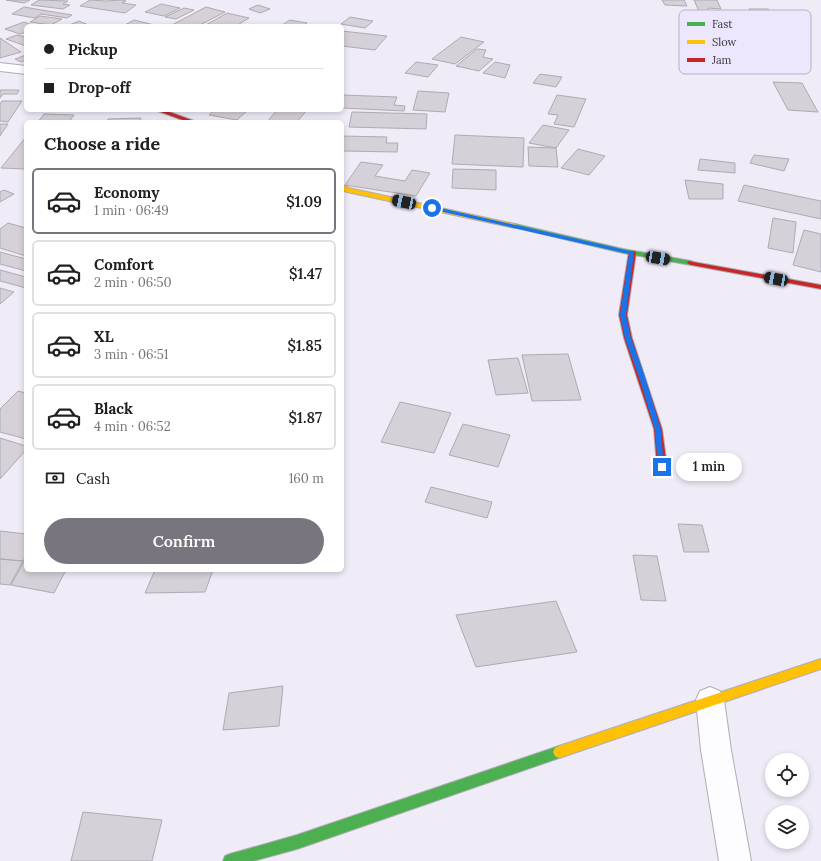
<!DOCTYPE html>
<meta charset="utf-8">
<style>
:root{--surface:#fff;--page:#f6f6f6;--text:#202124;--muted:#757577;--line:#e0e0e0;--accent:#78757e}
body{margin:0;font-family:Lora,serif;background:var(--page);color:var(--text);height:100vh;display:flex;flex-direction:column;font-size:15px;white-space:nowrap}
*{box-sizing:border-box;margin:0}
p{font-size:13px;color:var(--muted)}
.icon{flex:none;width:22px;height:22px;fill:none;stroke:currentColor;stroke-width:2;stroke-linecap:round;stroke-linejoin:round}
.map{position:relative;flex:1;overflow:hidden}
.details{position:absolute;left:24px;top:120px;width:320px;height:452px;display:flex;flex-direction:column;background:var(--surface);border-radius:6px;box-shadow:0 2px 6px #0003}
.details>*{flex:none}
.top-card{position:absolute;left:24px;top:24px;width:320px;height:88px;border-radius:6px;box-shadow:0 2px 6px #0003;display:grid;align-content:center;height:88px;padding:0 20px;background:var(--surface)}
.buttons{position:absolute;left:765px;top:753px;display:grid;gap:8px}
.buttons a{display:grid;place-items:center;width:44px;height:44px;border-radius:50%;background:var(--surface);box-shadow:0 2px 6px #0003;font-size:20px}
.end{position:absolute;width:18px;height:18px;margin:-9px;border:5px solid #1a73e8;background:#fff;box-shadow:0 0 0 2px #fff}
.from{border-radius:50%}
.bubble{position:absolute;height:28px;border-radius:14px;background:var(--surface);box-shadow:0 2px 6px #0003;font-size:13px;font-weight:600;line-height:28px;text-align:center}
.car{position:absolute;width:12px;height:24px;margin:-12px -6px;border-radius:5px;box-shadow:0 0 3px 1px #0007;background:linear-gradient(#222 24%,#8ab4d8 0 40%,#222 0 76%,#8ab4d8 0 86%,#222 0)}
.top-card b{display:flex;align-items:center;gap:14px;height:38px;font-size:15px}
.top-card b+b{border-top:1px solid var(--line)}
.top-card i{width:10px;height:10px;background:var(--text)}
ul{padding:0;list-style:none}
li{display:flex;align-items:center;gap:12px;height:66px;margin:0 8px 6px;padding:0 12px;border:2px solid var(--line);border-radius:6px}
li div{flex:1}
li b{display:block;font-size:15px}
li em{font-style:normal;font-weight:600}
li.selected{border-color:var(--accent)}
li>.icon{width:36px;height:36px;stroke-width:1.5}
h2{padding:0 20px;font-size:18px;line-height:48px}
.pay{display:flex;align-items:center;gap:10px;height:44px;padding:0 20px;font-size:15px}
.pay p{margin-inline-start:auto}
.action{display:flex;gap:8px;margin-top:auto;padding:8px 20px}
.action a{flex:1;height:46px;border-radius:24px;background:var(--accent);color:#fff;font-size:16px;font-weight:600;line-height:46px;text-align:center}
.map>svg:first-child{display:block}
.building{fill:#d6d0d9;stroke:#afaab2}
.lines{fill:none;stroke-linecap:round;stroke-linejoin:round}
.street-casing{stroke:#b0adb6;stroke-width:2}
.fast-casing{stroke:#b0adb6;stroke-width:2}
.slow-casing{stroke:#b0adb6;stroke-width:2}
.jam-casing{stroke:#b0adb6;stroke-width:2}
.street{fill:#fdfcfe;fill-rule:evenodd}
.fast{fill:#4caf50;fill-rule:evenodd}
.slow{fill:#ffc107;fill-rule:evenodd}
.jam{fill:#c62828;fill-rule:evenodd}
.route{fill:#1a73e8}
.key{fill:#eee6fc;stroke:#b7b1c3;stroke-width:1}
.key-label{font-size:11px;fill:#38353d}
</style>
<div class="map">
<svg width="821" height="861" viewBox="0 0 821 861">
<rect width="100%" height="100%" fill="#efebf7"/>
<path class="building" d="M6,0H30L24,3Z
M39,0L68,1L63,4L70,5L63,9L31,5Z
M90,0L107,1L121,0L126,1L122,3L136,5L125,13L80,6Z
M662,0H684L687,6L665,5Z
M694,0H717L721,9L708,8L713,18H702Z
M161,4L180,8L164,16L145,12Z
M258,5L270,9L260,13L249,9Z
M24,7L72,15L67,18L41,14L35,18L12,14Z
M206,7L225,12L198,26H170Z
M184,8L194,10L176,19L165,17Z
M749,9H768L774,14L753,15Z
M227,13L249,18L236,26H204Z
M40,16L62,19L51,25L30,22Z
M350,17L373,21L365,28L341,24Z
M134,20L154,25L123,26Z
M290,20L307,23L303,26L282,25Z
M79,21L91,26H67Z
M24,22L35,26H26V32L20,34L5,29Z
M342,31L387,36L375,50L342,46Z
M17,35L26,37V46L6,39Z
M461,37L484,42L455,64L432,59Z
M0,38L21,52L0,58Z
M477,49L486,50L483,57L493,59L479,71L456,66Z
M26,55V60L21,62L15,59Z
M416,62L438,65L428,77L405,73Z
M495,62L510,65L505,78L483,73Z
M540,74L562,77L556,87L533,83Z
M773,82L802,83L818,112L788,110Z
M0,90H19L17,94H3L0,98Z
M418,91L449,93L445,112L413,110Z
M342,95L397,97L394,105L405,106L404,111L342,108Z
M557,95L586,99L574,127L554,124L558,115L548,114Z
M2,101H22L8,122L0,121V104Z
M214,110H248L237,120L209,115Z
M277,110H307L297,122H267Z
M352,112L427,114L426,129L349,127Z
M44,114L74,115L69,122H38Z
M141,118L140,122H107L108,119Z
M0,124H8L0,136Z
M543,125L569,130L556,148L529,143Z
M455,135L524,138L523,167L452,164Z
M342,136L387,137L386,143H398L397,152L342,151Z
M26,137V169L1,168Z
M528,147L556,148L558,167L529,166Z
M578,149L605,156L589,175L561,168Z
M754,155L789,159L784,171L750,163Z
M700,159L735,163V173L698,170Z
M361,162L383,165L375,176L405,181L412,170L430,173L416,196L345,185Z
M453,169L496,170V190L452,188Z
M685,180L723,184V199H689Z
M744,185L821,201V219L738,201Z
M4,190L14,194L0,202V192Z
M773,218L796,222L793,253L768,248Z
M8,223L26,228V256L0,248V229Z
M804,230L821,234V272L793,265Z
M0,252L26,259V271L0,264Z
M0,270L26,277V288L0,281Z
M0,288L14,292L0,304Z
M568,354L581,400L532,401L522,355Z
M518,358L528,393L496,395L488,360Z
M18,391L26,393V439L0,432V409Z
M400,402L451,413L434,453L381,442Z
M463,424L510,435L498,467L449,455Z
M0,438L26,446V450L0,479Z
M431,487L492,502L487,518L425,502Z
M678,524L702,525L709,552H684Z
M0,531L26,534V556L23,561L0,559Z
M633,555L657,556L666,601L641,600Z
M26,558V570H66L54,593L11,585Z
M0,559L23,561L10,585L0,584Z
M155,570H213L205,592L145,593Z
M556,601L577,652L476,667L456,615Z
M283,686L279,726L223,730L229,693Z
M83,812L162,820L152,861H71Z"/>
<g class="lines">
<g class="street-casing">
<path id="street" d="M0,63L26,66V74L0,71Z
M710,687L720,691L724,700L731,750L751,861H719L701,750L696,700L700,691Z"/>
</g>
<g class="fast-casing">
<path id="fast" d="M515,224L623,249L691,261L695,263L691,265L623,253L513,227L512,226Z
M559,746L563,748L565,752L563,756L559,758L297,849L253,861H223L225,856L230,854L297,835Z"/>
</g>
<g class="slow-casing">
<path id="slow" d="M342,185L349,188L515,224L518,226L515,228L347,192L342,190Z
M821,659V669L559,758L555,756L553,752L555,748L559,746Z"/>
</g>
<g class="jam-casing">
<path id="jam" d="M155,110H164L197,122H188Z
M629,251H635L636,253L627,315L632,338L662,429L667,467L665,469H659L657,467L654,429L624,338L619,315Z
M688,261L821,285V289L691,265L687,263Z"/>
</g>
<use href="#street" class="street"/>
<use href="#fast" class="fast"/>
<use href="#slow" class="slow"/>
<use href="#jam" class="jam"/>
</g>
<path class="route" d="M432,206L634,252L626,315L631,338L645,377L661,430L664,469H659L658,467L655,430L639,377L625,338L620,315L629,254L430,209Z"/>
<rect x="679" y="10" width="132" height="64" rx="6" class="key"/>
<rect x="687" y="22" width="18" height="4" fill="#4caf50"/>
<rect x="687" y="40" width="18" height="4" fill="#ffc107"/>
<rect x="687" y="58" width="18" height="4" fill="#c62828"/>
<g class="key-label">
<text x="712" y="28">Fast</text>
<text x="712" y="46">Slow</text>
<text x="712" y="64">Jam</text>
</g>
</svg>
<div class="buttons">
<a><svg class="icon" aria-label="locate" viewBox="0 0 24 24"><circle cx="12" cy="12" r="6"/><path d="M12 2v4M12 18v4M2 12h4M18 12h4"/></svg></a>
<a><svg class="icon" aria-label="layers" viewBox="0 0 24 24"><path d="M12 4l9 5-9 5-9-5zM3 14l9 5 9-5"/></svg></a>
</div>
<i class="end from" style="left:432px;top:208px"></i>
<i class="end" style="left:662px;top:467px"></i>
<div class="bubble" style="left:676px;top:453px;width:66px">1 min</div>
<i class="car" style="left:404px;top:202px;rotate:282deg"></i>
<i class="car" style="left:658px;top:258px;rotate:100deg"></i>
<i class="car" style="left:776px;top:279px;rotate:281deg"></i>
<div class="top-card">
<b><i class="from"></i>Pickup</b>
<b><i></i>Drop-off</b>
</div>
<section class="details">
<h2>Choose a ride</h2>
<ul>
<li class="selected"><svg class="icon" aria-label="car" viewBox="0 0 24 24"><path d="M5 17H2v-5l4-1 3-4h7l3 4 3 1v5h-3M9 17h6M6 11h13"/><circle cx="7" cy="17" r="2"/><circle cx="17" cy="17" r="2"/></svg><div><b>Economy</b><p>1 min · 06:49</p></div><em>$1.09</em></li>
<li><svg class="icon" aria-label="car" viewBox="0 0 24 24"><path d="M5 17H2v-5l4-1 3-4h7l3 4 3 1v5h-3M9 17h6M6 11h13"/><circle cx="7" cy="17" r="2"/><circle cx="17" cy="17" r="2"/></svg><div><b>Comfort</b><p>2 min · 06:50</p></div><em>$1.47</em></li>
<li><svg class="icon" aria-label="car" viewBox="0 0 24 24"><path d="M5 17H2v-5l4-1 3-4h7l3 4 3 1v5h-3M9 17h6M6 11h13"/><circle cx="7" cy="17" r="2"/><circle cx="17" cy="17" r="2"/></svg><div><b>XL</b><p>3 min · 06:51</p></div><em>$1.85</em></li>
<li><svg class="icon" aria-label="car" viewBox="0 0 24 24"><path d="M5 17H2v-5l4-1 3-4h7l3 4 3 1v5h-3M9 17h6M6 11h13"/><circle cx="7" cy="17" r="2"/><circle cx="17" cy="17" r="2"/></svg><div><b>Black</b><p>4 min · 06:52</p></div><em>$1.87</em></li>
</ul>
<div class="pay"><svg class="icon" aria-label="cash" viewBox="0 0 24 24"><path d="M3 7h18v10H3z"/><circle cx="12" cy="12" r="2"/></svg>Cash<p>160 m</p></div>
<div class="action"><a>Confirm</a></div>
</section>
</div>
